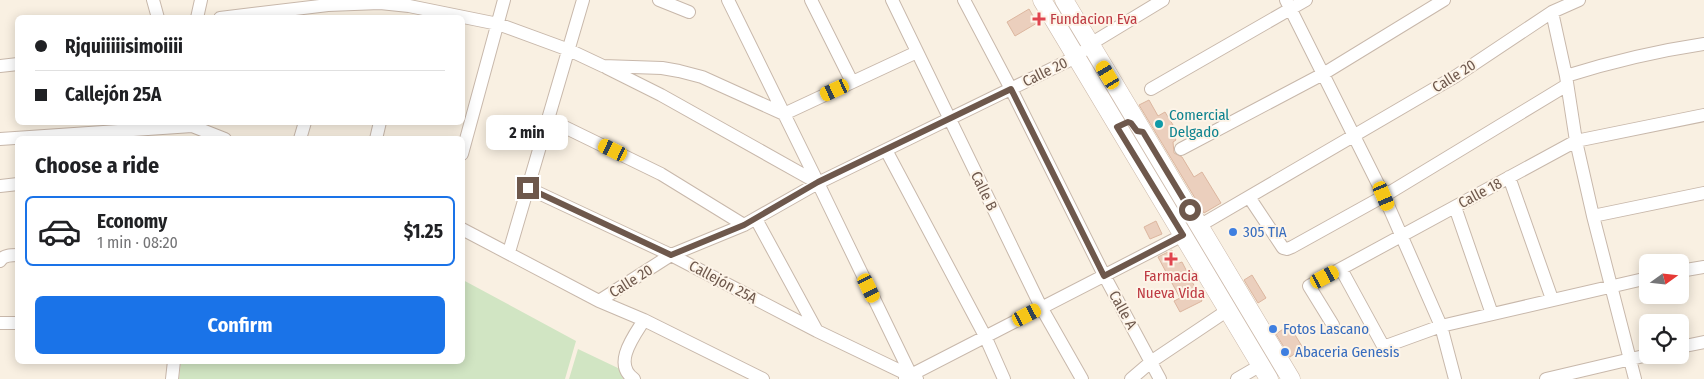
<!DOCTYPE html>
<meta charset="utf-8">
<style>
:root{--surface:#fff;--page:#f2f2f2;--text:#202124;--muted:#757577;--line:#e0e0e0;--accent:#1a73e8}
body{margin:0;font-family:"Fira Sans Condensed",sans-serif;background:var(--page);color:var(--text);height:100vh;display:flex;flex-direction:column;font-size:19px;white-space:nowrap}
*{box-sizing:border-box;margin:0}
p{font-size:16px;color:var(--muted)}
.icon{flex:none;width:28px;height:28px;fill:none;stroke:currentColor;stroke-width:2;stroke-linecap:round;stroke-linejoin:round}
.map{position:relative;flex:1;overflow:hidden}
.panel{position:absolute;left:15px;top:136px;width:450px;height:228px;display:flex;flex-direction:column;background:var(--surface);border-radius:8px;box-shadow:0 2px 12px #0003}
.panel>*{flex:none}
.banner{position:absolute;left:15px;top:15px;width:450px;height:110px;border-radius:8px;box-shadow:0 2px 12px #0003;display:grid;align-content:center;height:110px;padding:0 20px;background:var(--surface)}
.needle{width:32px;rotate:75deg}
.controls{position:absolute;left:1639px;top:254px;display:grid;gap:10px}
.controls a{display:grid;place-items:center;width:50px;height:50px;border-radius:8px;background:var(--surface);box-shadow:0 2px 12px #0003;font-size:25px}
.end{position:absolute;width:22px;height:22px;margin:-11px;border:6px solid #6e584c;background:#fff;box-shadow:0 0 0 2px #fff}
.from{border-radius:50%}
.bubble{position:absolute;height:35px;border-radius:8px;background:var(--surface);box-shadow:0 2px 12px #0003;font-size:16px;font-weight:700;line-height:35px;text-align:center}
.car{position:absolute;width:15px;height:30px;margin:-15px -8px;border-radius:6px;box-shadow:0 0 4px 1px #0007;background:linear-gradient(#f5c518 24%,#345 0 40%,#f5c518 0 76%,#345 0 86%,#f5c518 0)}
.banner b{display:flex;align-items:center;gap:18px;height:48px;font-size:19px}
.banner b+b{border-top:1px solid var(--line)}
.banner i{width:12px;height:12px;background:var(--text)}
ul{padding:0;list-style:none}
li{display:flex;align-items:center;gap:15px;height:70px;margin:0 10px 8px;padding:0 10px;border:2px solid transparent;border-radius:8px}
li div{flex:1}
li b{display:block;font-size:19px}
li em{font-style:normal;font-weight:700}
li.selected{border-color:var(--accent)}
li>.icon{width:45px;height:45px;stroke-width:1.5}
h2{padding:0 20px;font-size:22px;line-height:60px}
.action{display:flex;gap:10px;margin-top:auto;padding:10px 20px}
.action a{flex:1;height:58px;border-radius:8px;background:var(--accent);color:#fff;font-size:20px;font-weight:700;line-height:58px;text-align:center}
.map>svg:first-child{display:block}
.green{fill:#d1e5c3}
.building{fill:#ebcfbd;stroke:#dcb69f}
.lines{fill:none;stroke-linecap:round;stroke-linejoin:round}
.street-casing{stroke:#c8b8ab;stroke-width:14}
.secondary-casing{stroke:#cdbaab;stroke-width:19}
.street{stroke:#fff;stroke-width:12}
.secondary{stroke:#fff;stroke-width:18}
.route{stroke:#6e584c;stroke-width:6}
.health-dot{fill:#e0444e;stroke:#fdf4e8;stroke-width:2}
.culture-dot{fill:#0f9aa8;stroke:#fdf4e8;stroke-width:2}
.shop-dot{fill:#3f7fe0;stroke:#fdf4e8;stroke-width:2}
.labels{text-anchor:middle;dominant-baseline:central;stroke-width:4;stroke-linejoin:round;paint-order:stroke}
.health-label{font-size:15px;fill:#be3a42;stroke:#fdf4e8;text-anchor:start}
.street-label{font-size:15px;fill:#6e584c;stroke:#fdf4e8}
.culture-label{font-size:15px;fill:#0d838f;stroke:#fdf4e8;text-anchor:start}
.shop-label{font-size:15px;fill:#366cbe;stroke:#fdf4e8;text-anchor:start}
</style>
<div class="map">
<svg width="1704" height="379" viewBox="0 0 1704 379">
<rect width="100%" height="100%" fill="#f9f0e2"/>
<path class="green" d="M463,280L576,341L565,379H179L181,361H462Z
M578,349L641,379H569Z"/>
<path class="building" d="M1029,9L1037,23L1015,36L1007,22Z
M1149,100L1158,116L1165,112L1173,125L1169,128L1176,140L1173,142L1174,153L1182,157L1194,177L1202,172L1221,203L1204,213L1139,105Z
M1156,221L1162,234L1150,239L1144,227Z
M1172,250L1179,263L1182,262L1202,301L1180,312L1174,301L1180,298L1158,257Z
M1252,275L1266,298L1258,303L1244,280Z
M1289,325L1303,348L1290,357L1276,334Z"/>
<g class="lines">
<g class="street-casing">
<path id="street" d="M153,0L158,18
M659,0L689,12
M728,0L818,183L911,375
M811,0L852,82
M892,0L1041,307L1082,379
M964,0L1011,89L1104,275L1160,379
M1286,0L1384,196L1441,326L1455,379
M1552,12L1566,76L1576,141L1593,216L1635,379
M197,18L201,0
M220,18L328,5L380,3L409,6L498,24L569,50L603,66L662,68L679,71L702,77L784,114L917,52
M1097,40L1163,0
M0,66L18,64
M607,68L661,95L818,183
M1566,76C1611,62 1657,51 1704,44
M1151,89L1306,0
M548,119L661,174L744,225
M0,139L192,126L225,139
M300,139L305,122
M376,139L380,122
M1181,149L1323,74L1444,0
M886,150L985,336L1004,379
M462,154L504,0
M1509,177L1552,299
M0,186L18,184
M528,188L671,255L817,331L917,379
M1249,197L1283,248L1287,249L1292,247L1384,196L1567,85
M1455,207L1492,314
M1593,216L1704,193
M756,219L817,331
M1199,226L1456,76L1552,12L1579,0
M462,229L599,301L644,320L763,379
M509,252L583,0
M0,261C3,255 11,255 18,255
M1341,269L1382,344L1386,346L1441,326L1648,278
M1680,271L1704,267
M599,301L671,255L744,225L818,183L1076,57L1082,52
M0,323H18
M1333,325L1309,286L1576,141L1704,115
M1680,347L1704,342
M905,378L1183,235
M172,379L174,361
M634,379C612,364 634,336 644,320
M1131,379L1152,361L1228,310
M1237,379L1261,365
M1546,379L1648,355"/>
</g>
<g class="secondary-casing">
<path id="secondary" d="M1042,0L1269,379
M1064,0L1291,379"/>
</g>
<use href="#street" class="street"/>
<use href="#secondary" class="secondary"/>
</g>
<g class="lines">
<path class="route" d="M528,188L671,255L744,225L818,182L1011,89L1104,276L1183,235L1117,127L1128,122L1131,123L1137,131L1143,132L1190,210"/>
</g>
<g class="health-dot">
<path d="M1036.5 11.5h5v5h5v5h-5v5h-5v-5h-5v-5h5z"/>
<path d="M1168.5 251.5h5v5h5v5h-5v5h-5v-5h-5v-5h5z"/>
</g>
<circle class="culture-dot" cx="1159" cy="124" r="5"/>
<g class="shop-dot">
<circle cx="1233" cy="232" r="5"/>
<circle cx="1273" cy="329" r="5"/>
<circle cx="1285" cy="352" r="5"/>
</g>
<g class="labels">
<g class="health-label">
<text x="1050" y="19">Fundacion Eva</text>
<text x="1171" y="276" text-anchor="middle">Farmacia<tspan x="1171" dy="17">Nueva Vida</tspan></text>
</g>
<g class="street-label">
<text transform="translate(1045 72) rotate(-26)">Calle 20</text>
<text transform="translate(1454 76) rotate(-32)">Calle 20</text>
<text transform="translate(984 191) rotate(64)">Calle B</text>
<text transform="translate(1480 193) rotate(-28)">Calle 18</text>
<text transform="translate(631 281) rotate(-32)">Calle 20</text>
<text transform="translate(723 282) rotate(28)">Callejón 25A</text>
<text transform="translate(1123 310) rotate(61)">Calle A</text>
</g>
<g class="culture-label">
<text x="1169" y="115">Comercial<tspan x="1169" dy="17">Delgado</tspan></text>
</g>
<g class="shop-label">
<text x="1243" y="232">305 TIA</text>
<text x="1283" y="329">Fotos Lascano</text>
<text x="1295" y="352">Abaceria Genesis</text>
</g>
</g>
</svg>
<div class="controls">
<a><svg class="needle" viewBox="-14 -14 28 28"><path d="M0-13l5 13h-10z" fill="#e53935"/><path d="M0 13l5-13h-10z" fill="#757577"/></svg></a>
<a><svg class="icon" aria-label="locate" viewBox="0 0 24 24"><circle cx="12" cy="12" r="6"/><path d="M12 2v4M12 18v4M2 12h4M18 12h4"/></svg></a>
</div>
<i class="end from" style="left:1190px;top:210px"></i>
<i class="end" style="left:528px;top:188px"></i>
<div class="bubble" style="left:486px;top:115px;width:82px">2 min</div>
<i class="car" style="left:1108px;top:75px;rotate:329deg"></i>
<i class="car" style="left:835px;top:90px;rotate:245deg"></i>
<i class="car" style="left:613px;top:150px;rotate:296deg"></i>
<i class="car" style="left:1384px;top:196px;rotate:157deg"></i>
<i class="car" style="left:1325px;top:277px;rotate:62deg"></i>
<i class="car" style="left:869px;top:288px;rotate:154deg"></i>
<i class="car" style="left:1027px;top:315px;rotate:63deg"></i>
<div class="banner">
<b><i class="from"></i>Rjquiiiiisimoiiii</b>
<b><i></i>Callejón 25A</b>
</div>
<section class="panel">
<h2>Choose a ride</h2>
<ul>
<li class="selected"><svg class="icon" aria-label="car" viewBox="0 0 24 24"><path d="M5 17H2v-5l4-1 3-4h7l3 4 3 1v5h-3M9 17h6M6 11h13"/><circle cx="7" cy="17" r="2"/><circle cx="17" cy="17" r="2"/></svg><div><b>Economy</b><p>1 min · 08:20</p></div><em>$1.25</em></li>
</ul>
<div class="action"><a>Confirm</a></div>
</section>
</div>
